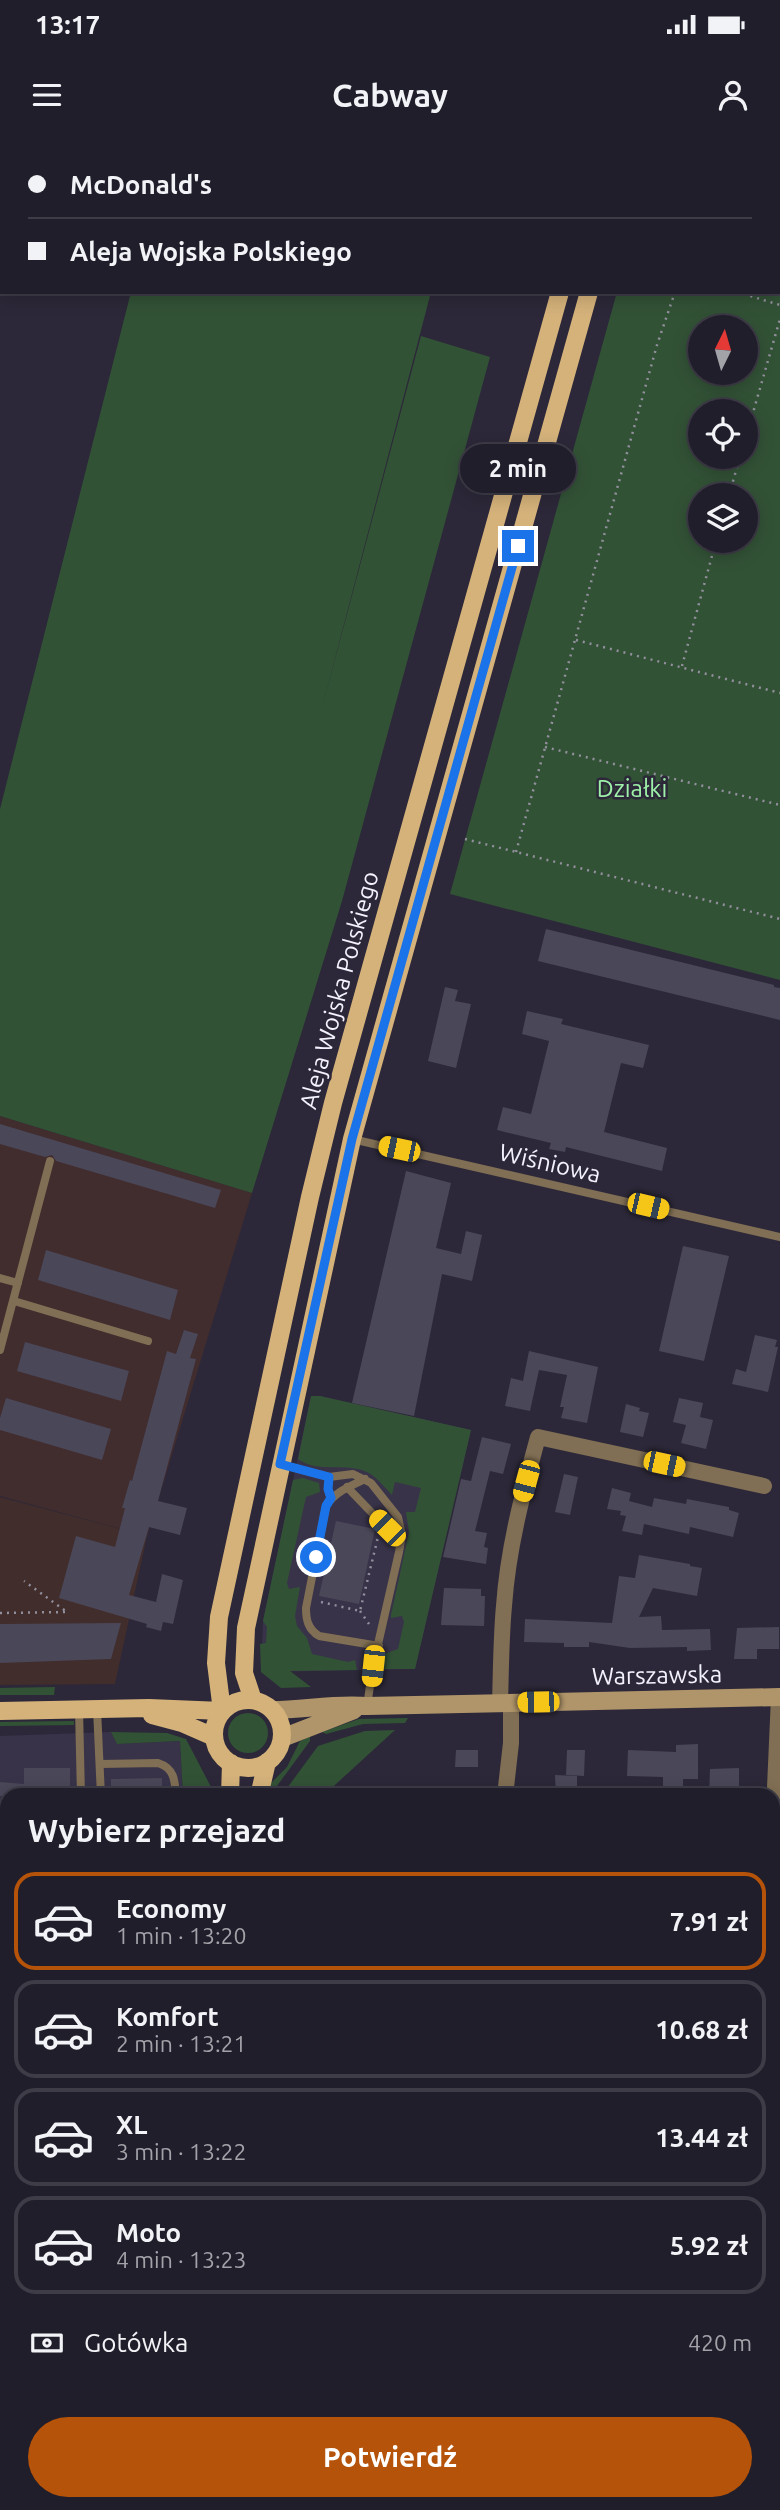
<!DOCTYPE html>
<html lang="pl">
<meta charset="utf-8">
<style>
:root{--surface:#211e2b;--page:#2d2b37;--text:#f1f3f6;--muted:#a2a2a9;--line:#3e3c47;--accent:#b45309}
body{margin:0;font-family:Ubuntu,sans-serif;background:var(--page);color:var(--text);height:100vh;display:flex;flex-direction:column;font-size:26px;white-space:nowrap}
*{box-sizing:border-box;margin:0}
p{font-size:23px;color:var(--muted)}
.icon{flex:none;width:38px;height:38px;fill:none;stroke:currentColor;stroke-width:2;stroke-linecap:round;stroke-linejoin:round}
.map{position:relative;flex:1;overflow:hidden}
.panel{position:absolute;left:0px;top:1648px;width:780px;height:723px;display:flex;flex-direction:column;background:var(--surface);border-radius:21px 21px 0 0;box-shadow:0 4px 18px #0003,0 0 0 2px var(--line)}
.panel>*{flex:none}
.guide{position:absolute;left:0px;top:0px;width:780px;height:154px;box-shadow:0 4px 18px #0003,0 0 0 2px var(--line);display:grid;align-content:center;height:154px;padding:0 28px;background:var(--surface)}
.needle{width:46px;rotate:5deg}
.buttons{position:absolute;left:688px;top:175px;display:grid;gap:14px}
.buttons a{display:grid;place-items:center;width:70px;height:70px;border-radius:50%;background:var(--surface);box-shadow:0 4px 18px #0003,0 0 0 2px var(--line);font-size:35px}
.end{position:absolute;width:32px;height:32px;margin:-16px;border:9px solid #1a73e8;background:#fff;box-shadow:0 0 0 4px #fff}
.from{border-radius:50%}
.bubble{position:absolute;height:49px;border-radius:24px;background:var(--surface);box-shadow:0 4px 18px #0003,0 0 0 2px var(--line);font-size:23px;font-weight:700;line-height:49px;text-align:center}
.car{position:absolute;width:21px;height:42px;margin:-21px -10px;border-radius:9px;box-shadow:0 0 5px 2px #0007;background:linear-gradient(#f5c518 24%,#345 0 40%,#f5c518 0 76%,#345 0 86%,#f5c518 0)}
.guide b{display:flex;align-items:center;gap:24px;height:66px;font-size:26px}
.guide b+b{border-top:2px solid var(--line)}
.guide i{width:18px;height:18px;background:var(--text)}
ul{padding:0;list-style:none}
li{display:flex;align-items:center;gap:21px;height:98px;margin:0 14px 10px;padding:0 14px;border:4px solid var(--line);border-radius:21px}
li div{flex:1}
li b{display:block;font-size:26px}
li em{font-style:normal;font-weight:700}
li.selected{border-color:var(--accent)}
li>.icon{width:63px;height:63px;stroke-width:1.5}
h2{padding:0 28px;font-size:32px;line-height:84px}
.pay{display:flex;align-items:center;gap:18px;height:77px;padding:0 28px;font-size:26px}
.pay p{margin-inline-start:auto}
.action{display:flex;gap:14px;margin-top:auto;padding:14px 28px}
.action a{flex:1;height:80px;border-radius:42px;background:var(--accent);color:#fff;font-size:28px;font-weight:700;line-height:80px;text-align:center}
.status{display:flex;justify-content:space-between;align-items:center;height:49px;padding:0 35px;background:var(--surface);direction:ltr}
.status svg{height:19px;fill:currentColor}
header{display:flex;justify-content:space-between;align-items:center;height:91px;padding:0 28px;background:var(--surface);font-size:32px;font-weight:700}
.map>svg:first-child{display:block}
.built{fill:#383349}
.industrial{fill:#412c2e}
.education{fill:#412d2b}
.green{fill:#325236;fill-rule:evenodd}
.building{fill:#4a4758}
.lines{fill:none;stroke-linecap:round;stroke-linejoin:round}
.path{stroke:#93909e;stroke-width:2.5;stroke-dasharray:2 5;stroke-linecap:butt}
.service{stroke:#806f54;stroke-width:8}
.minor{stroke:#806f54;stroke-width:16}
.tertiary{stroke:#806f54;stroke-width:18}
.secondary{stroke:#b0956a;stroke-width:18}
.primary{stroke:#d5b27a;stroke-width:18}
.route{stroke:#1a73e8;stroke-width:9}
.labels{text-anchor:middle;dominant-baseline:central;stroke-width:5;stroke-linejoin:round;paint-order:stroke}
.park-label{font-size:24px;fill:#9df0a7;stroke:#2c2839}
.street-label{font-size:24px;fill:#f4f2fe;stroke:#2c2839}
</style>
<div class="status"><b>13:17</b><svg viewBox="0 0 49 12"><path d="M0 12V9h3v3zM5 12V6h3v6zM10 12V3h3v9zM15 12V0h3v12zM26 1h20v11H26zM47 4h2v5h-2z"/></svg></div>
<header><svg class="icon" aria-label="menu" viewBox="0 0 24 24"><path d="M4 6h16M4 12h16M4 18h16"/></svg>Cabway<svg class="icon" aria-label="person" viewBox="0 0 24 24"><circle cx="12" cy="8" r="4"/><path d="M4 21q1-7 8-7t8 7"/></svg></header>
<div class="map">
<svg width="780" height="2370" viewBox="0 0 780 2370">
<rect width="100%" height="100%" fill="#2c2839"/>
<path class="built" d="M311,1256H320L471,1290L415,1529L261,1532L263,1481Z
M111,1592L117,1604L180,1601L183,1655L7,1656V1758L0,1757V1596Z"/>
<path class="industrial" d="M0,976L252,1053L147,1396L0,1356Z"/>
<path class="education" d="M0,1357L147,1396L115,1544L0,1545Z"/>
<path class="green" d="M169,0H471L169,2Z
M779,57L780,58V840L450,754L617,152H779ZM700,187H746V233H700ZM700,271H746V317H700ZM700,355H746V401H700Z
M131,152H431L321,572L421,196L490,217L342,761L252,1053L0,976V669Z
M311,1256H320L471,1290L415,1529H380L384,1514L398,1509L404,1482L402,1476L391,1478V1475L409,1392L406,1372H415L421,1348L395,1342L392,1355C386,1349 379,1340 372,1335C351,1320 320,1335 298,1319Z
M303,1338L319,1343L320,1352L306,1357L287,1443L289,1449L300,1447L295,1476L297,1486L307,1498L312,1514L348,1522L355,1520L357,1530L290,1531L311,1547L281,1548L261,1532L260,1504L266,1503L267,1487L263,1481L293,1340Z
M55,1547L54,1555H0V1548Z
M228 1593a20 20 0 1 1 40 0a20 20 0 1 1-40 0Z
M408,1578L405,1583L363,1584L326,1594L322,1592L359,1579Z
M74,1581V1585L0,1586V1582Z
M395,1590L324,1655H282L318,1606L365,1591Z
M111,1592L167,1593L186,1599L211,1647L209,1655H183L180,1601L117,1604Z
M310,1596V1601L274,1650L266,1654L268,1646L287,1627L300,1601Z"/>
<path class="building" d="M546,789L774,845V847L780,848V880L538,821Z
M445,847L458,850L455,861L471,864L456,928L428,921Z
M527,871L563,879L561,884L649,905L643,928L621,923L604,992L667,1008L662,1031L566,1007L565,1012L549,1009L551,1003L497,990L503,967L531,974L549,901L522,894Z
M0,984L221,1050L215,1068L56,1021L52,1015L45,1017L0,1004Z
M406,1031L451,1043L436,1108L461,1114L466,1091L482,1095L472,1141L442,1134L414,1276L352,1263Z
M683,1106L729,1116L704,1221L659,1211Z
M46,1110L178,1150L170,1180L38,1140Z
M184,1190L198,1194L190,1218L196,1219L158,1361L187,1368L180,1395L149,1387L129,1455L156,1462L162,1434L183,1440L173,1484L163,1482L161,1491L146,1487L147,1484L59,1458L76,1396L115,1407L125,1368H122L130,1340L132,1341L167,1211L176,1214Z
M755,1195L777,1200L775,1207H778L768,1252L732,1244L736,1229L746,1232Z
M25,1202L129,1231L121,1261L17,1231Z
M529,1211L598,1227L587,1283L561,1278L564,1267H560L567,1235L539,1230L530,1271L505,1266L511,1238L523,1241Z
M6,1258L111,1289L102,1320L0,1290V1278Z
M679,1258L703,1263L700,1277L713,1280L706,1309L681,1303L686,1285L673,1282Z
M626,1264L640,1268L639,1271L649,1273L643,1297L620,1292Z
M482,1297L511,1304L503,1334L490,1331L475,1391L487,1393L484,1407L488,1408L486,1424L443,1417L461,1339L471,1341Z
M564,1334L578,1337L570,1375L555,1372Z
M612,1348L631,1353L629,1361L652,1367L654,1358L686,1364L687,1359L729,1367V1370L739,1373L733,1397L690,1387L689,1394L644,1384L642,1395L622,1391L626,1376L620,1375L621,1371L607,1369Z
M336,1381L375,1389L359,1464L319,1456Z
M639,1415L690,1424V1426L702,1428L697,1456L653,1448L639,1477L661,1476L662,1490L710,1489L711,1510L687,1511V1507L630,1508L589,1502V1507H564V1503L524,1502L525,1479L612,1483L619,1436L635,1438Z
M444,1448L481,1449V1456H485L484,1486L441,1485Z
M121,1483L111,1519L0,1523V1484Z
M779,1487V1509H757V1519H734L737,1488Z
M698,1604V1639H683V1656H663V1637L627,1636L628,1610L676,1612V1605Z
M456,1610H478V1627H455Z
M567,1610H585L584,1636L566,1635Z
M24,1628H70V1656H0V1642L24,1644Z
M739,1628V1652H727V1656H709L710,1629Z
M555,1635L577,1636V1656H556Z
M162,1638V1656H111V1639Z"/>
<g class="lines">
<path class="path" d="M737,152L780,165
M746,297L780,179
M729,355L740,317
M576,500L780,553
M682,526L716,401
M545,607L780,665
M465,699L780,779
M516,712L657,205L675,152
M321,1462L360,1471L378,1397
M360,1471L369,1484
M0,1473L67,1472L24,1441"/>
<path class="service" d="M352,999L780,1097
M0,1138L18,1143
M14,1161L148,1201
M0,1210L50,1021
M280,1324L329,1337L353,1334L371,1343L398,1377L402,1395L399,1412L373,1526L367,1566
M329,1337L328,1349L331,1358
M365,1339C350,1346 335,1352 326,1366L306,1468C306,1480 308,1489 319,1496L379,1506
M347,1347L400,1402
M79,1569L81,1656
M97,1569L101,1656
M100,1624L158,1623C174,1628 175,1640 176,1656"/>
<path class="minor" d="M764,0L765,2
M779,20L780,21
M500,1563C501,1531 501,1498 504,1466C508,1408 523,1352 538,1297L764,1346
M505,1656L511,1603V1563
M774,1753H780
M774,2034L780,2033
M774,2259L780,2257
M385,2370V2364"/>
<path class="tertiary" d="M774,1693L780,1557
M774,2119L780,2138"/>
<path class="secondary" d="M272,1570C304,1570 335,1563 367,1566L780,1557
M282,1598L354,1570
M0,1978L7,1972"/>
<path class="primary" d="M602,2L603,0
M631,2V0
M253,1560L244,1533L246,1488L352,999L589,152
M214 1594a34 34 0 1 1 68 0a34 34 0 1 1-68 0Z
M0,1571L149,1568L222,1571
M222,1571L216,1523L219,1477L310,1057L333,963L560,152
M152,1575L182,1583L214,1597
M230,1656L231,1623
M259,1656L267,1622
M199,2364V2370
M226,2364V2370"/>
</g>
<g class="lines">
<path class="route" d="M316,1417L326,1366L331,1358L328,1349L329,1337L280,1324L352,999L518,406"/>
</g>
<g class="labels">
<g class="park-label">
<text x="632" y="648">Działki</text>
</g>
<g class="street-label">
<text transform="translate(339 850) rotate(-75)">Aleja Wojska Polskiego</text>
<text transform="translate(550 1023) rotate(13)">Wiśniowa</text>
<text transform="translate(657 1535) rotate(-1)">Warszawska</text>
</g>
</g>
</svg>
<div class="buttons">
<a><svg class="needle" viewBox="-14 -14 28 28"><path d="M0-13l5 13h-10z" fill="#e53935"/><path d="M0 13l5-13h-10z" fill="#a2a2a9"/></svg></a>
<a><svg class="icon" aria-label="locate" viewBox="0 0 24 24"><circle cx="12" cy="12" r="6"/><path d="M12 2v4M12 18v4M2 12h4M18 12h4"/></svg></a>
<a><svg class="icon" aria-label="layers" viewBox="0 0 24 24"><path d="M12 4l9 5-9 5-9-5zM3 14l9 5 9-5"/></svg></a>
</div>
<i class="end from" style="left:316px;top:1417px"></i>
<i class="end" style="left:518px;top:406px"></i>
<div class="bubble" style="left:460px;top:304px;width:116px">2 min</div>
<i class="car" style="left:399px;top:1009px;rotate:282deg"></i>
<i class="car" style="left:648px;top:1066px;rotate:103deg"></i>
<i class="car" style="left:664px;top:1324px;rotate:102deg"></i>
<i class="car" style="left:526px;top:1341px;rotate:195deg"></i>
<i class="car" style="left:387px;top:1388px;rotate:315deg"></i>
<i class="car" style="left:373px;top:1526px;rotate:186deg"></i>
<i class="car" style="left:538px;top:1562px;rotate:269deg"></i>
<div class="guide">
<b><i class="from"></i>McDonald's</b>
<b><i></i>Aleja Wojska Polskiego</b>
</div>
<section class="panel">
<h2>Wybierz przejazd</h2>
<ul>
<li class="selected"><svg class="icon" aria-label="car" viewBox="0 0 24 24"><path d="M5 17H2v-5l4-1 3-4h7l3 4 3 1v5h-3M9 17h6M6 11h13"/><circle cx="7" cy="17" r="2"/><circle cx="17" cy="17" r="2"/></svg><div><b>Economy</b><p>1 min · 13:20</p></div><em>7.91 zł</em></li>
<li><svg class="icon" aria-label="car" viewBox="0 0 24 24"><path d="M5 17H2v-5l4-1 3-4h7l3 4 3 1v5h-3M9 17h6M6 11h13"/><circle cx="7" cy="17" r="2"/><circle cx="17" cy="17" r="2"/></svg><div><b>Komfort</b><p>2 min · 13:21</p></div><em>10.68 zł</em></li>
<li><svg class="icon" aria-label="car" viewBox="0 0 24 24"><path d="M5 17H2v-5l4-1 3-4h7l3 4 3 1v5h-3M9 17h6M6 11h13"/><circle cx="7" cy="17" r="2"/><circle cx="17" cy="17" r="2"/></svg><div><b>XL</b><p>3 min · 13:22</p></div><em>13.44 zł</em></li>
<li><svg class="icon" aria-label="car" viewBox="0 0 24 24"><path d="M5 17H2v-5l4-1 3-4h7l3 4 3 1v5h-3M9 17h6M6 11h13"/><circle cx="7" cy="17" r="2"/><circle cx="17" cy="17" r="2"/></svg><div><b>Moto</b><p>4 min · 13:23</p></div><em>5.92 zł</em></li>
</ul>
<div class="pay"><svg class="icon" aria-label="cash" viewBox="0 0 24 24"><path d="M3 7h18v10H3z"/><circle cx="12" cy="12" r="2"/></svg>Gotówka<p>420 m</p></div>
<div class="action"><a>Potwierdź</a></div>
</section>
</div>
